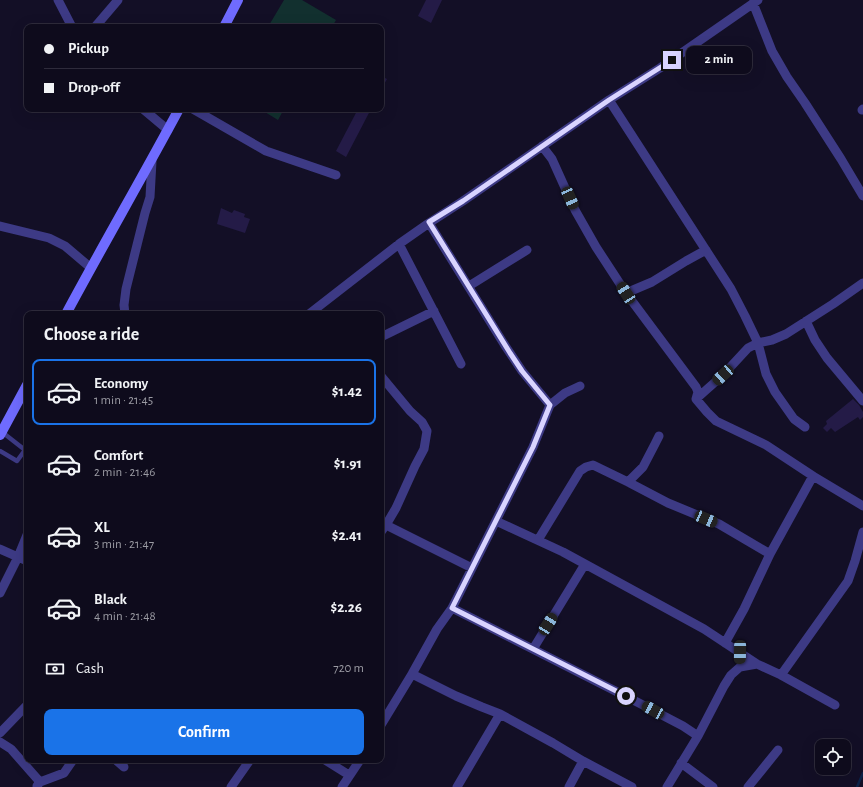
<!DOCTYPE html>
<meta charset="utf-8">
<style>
:root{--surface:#0e0b1c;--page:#1c1929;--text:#f1f3f6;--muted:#9b9ba3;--line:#2e2b3b;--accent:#1a73e8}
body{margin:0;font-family:"Alegreya Sans",sans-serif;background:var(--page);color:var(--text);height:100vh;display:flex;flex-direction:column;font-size:15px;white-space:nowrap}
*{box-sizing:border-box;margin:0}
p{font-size:13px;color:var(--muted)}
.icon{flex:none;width:22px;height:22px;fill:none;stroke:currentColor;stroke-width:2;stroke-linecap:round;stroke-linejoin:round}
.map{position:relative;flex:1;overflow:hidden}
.drawer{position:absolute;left:24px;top:311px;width:360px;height:452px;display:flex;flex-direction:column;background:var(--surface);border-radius:8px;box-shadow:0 4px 16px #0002,0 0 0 1px var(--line)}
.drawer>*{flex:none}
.guide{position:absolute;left:24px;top:24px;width:360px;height:88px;border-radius:8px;box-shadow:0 4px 16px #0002,0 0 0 1px var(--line);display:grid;align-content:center;height:88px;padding:0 20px;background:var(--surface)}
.buttons{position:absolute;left:815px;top:739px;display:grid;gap:8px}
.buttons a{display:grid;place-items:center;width:36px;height:36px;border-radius:8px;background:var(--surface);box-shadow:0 4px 16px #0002,0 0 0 1px var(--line);font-size:20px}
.end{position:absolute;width:18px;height:18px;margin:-9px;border:5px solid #d9d4ff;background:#111;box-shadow:0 0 0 2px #111}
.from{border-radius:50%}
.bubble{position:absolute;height:28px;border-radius:8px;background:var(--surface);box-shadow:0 4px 16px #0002,0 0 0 1px var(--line);font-size:13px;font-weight:700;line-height:28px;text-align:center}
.car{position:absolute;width:12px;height:24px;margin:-12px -6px;border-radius:5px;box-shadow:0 0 3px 1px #0007;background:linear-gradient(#222 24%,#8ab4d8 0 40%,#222 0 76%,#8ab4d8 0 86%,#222 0)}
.guide b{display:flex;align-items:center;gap:14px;height:38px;font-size:15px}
.guide b+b{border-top:1px solid var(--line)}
.guide i{width:10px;height:10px;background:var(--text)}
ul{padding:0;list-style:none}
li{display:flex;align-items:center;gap:12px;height:66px;margin:0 8px 6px;padding:0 12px;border:2px solid transparent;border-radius:8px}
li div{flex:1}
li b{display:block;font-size:15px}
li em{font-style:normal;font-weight:700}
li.on{border-color:var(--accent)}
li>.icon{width:36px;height:36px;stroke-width:1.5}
h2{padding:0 20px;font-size:18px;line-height:48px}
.pay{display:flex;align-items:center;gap:10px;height:44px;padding:0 20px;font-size:15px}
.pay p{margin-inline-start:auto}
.action{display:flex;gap:8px;margin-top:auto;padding:8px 20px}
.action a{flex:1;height:46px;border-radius:8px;background:var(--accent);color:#fff;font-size:16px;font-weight:700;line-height:46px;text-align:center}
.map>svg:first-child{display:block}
.green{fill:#12302f}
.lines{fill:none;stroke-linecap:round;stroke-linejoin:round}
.stream{stroke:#0c2248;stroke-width:2.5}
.building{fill:#241b47}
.lane{stroke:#3d3a85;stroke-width:4.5}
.street{stroke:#3d3a85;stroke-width:9}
.secondary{stroke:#6f6bff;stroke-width:10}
.route{stroke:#d9d4ff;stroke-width:5}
</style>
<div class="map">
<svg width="863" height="787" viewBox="0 0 863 787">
<rect width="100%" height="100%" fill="#130f26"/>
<path class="green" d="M284,0H302L336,20L332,27H268Z
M260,109H284L278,120Z"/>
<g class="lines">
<path class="stream" d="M857,787L863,773"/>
</g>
<path class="building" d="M426,0H442L431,23L418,16Z
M381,76L387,79L381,90Z
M358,109H371L346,157L336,151Z
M221,208L232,213L234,210L245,214L244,217L250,219L245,233L217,224Z
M853,399L859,405L863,412V417L860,420L858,417L835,432L831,428L827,432L823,428L827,424L826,421Z"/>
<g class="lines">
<path class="lane" d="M0,451L17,461L25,450L2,432"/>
<path class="street" d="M58,0L72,27
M753,3L772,51L787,77L805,103L841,159L863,196
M95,27L118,0
M609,100L731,289L745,316L758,343L766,374L775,392L794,419L805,427
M143,109L168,130
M193,109L266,151L336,175
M862,110L863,109
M542,146L552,159L575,210L596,247L626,293L696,387L698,392L696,399L707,412L716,421L766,445L813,476L863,506
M429,223L504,344L522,371L550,405
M0,226L49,238L65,246L91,268
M399,244L461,364
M469,286L527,250
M626,293L652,282L686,261L706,250
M125,314L124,305L126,289L145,213L150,197L152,161
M309,314L399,244L429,223L463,201L609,100L660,68L758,0
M806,321L815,340L827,358L863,401
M381,337L434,311
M381,376L410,411L422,422L427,431L424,449L415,466L396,508L386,525L381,532
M696,399L723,375L748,348L758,343L772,340L786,334L833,304L863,283
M628,482L643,467L655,444L659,436
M496,521L563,552L704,629L757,664L781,675L835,705
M386,525L472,568
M538,540L580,471L586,467L593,465L628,482L668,503L719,524L770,554L744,609L725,643
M0,549L27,561
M770,554L813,476
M0,593L18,557L27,535
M452,608L639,703L683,726L698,736
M533,649L585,564
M412,674L456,696L482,707L500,714L553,743L583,761L632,787
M781,675L848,581L855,561L863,532
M381,725L412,674L437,629L452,608L533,447L550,405L565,393L580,386
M0,733L27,705
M0,742L11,749L40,782
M116,760L124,767
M325,760L349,775
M681,763L713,787
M37,786L40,782L64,773L73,760
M231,787L250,760
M342,787L360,760
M457,787L500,714
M569,787L583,761
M667,787L698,736L724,686L731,675L740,667L757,664
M748,787L778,750"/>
<path class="secondary" d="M224,27L238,0
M66,314C103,245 142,178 179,109
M0,435L27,385"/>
</g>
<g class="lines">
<path class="route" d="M626,696L452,608L533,447L550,405L522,371L510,353L429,222L463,201L609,100L672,60"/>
</g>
</svg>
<div class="buttons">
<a><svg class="icon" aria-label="locate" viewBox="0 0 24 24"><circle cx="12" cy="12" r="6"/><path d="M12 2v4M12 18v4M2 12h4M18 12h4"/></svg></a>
</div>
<i class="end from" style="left:626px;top:696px"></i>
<i class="end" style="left:672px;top:60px"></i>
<div class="bubble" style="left:686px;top:46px;width:66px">2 min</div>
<i class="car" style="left:570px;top:198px;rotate:156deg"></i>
<i class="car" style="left:626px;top:293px;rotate:327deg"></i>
<i class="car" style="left:723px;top:375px;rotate:228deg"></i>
<i class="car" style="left:706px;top:519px;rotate:113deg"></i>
<i class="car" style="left:548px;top:624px;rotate:32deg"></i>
<i class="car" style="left:740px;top:652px;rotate:181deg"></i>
<i class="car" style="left:653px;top:710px;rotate:299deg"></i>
<div class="guide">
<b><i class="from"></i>Pickup</b>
<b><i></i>Drop-off</b>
</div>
<section class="drawer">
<h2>Choose a ride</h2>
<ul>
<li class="on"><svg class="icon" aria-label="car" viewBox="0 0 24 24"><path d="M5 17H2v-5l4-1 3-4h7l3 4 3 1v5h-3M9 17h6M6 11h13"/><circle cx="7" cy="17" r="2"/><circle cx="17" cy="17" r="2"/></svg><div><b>Economy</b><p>1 min · 21:45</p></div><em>$1.42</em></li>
<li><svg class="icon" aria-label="car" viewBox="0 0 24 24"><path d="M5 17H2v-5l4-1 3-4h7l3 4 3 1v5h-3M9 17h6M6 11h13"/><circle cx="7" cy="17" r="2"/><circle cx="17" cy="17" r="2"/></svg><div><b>Comfort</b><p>2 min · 21:46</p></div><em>$1.91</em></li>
<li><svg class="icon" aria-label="car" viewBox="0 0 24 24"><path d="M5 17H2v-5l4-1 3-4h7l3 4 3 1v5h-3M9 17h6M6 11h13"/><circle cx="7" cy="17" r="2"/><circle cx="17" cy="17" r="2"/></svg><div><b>XL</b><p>3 min · 21:47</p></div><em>$2.41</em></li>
<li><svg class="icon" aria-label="car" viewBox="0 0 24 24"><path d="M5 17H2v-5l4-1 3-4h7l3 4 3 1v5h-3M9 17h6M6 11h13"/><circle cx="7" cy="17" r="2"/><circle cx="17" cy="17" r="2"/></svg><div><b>Black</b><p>4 min · 21:48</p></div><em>$2.26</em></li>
</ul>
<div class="pay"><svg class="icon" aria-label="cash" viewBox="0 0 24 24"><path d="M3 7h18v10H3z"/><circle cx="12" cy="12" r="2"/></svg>Cash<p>720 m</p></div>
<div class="action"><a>Confirm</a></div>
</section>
</div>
